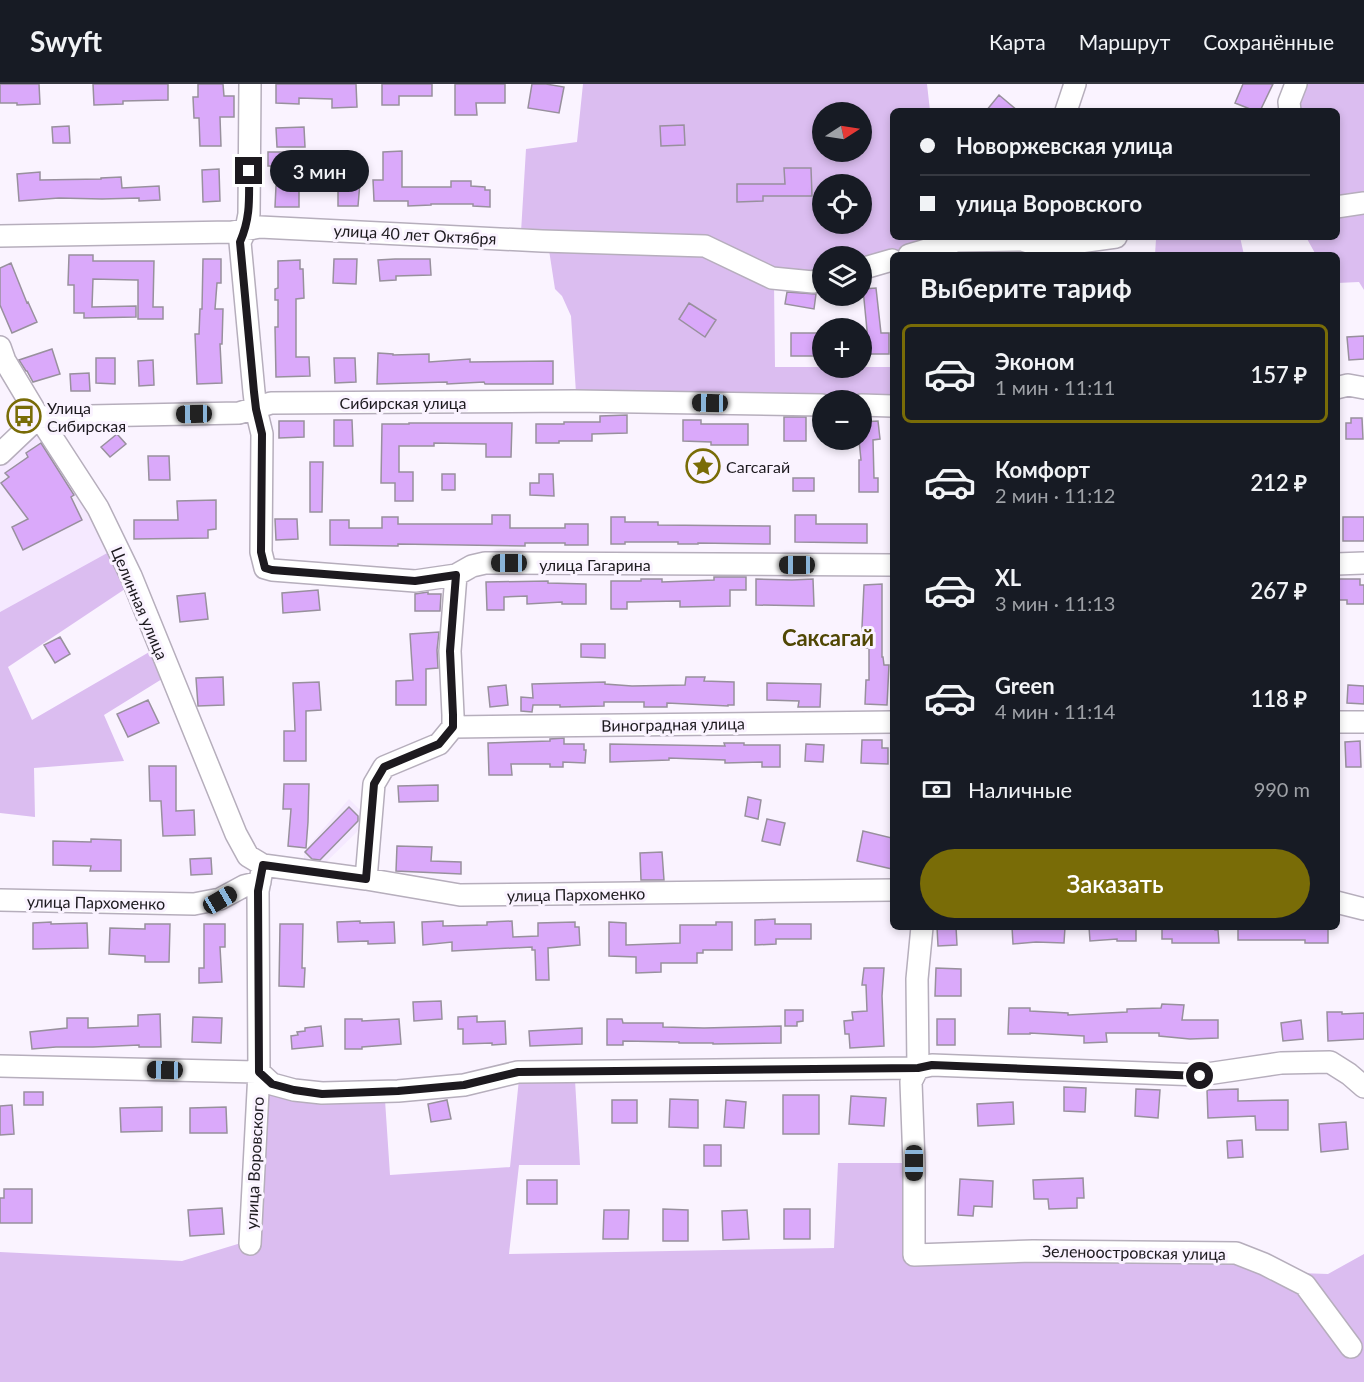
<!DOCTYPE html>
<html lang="ru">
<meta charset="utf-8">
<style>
:root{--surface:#171b24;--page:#242831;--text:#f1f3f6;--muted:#9ea1a6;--line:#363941;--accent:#796c07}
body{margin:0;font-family:Lato,sans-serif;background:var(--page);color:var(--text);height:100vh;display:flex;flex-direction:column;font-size:22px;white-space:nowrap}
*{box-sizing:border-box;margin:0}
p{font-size:20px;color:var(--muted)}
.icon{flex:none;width:33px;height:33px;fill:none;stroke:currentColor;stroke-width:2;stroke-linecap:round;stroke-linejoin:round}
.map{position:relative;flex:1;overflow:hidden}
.drawer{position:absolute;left:890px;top:168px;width:450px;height:678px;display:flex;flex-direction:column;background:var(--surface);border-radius:9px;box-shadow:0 3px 9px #0003}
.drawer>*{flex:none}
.hud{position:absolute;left:890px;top:24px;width:450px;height:132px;border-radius:9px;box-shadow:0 3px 9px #0003;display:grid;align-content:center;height:132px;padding:0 30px;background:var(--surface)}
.needle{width:39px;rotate:78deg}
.tools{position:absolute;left:812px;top:18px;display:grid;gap:12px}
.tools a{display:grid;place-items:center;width:60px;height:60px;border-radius:50%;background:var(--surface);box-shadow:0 3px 9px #0003;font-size:30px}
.end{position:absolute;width:27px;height:27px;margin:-14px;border:8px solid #1d1a1f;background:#fff;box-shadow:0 0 0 3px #fff}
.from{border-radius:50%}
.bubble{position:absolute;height:42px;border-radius:21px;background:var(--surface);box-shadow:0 3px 9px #0003;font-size:20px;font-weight:600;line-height:42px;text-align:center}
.car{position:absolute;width:18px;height:36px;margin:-18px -9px;border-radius:8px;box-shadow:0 0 4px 2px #0007;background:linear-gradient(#222 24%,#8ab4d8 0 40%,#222 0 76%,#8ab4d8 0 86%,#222 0)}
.hud b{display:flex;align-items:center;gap:21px;height:57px;font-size:22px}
.hud b+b{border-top:2px solid var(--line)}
.hud i{width:15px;height:15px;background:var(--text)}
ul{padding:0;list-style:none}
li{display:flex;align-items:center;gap:18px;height:99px;margin:0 12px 9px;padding:0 18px;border:3px solid transparent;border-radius:9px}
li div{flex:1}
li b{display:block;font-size:22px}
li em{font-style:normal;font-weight:600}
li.selected{border-color:var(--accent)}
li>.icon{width:54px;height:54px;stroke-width:1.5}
h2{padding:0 30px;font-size:27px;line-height:72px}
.pay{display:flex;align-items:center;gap:15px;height:66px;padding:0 30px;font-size:22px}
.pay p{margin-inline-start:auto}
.cta{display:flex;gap:12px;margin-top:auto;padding:12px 30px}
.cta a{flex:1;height:69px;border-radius:36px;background:var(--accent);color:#fff;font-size:24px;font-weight:600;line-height:69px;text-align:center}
header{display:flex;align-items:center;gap:36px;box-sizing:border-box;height:84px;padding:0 30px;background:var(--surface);border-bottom:2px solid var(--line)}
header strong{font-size:28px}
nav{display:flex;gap:33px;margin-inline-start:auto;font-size:21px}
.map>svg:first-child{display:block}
.built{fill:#f5e9ff}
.green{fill:#dbbdf0;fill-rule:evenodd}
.building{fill:#daa9fa;stroke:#98909d;stroke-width:1.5}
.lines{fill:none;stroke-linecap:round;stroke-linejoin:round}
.minor-casing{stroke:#b6aebc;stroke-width:24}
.minor{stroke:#fff;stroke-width:21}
.route{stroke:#1d1a1f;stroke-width:8}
.labels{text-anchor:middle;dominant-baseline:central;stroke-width:6;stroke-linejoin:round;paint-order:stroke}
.street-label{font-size:16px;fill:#1d1a1f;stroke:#faf3ff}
.poi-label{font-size:16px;fill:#1d1a1f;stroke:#faf3ff;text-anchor:start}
.district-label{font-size:22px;font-weight:bold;fill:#504704;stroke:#faf3ff}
</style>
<header>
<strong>Swyft</strong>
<nav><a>Карта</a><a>Маршрут</a><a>Сохранённые</a></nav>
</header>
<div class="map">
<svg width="1364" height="1298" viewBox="0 0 1364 1298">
<rect width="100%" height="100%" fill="#faf3ff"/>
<path class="built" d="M42,348L94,439L109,468L0,528V377L29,349Z
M349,715L364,730V741L321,783L304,781V767Z"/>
<path class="green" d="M583,0H927L930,27H892V153H947L861,179V172H822V189L774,198L775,283H892V316L786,315L576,309L571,232L562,212L555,205L549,166L521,148L526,65L577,58ZM822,28H861V68H822ZM822,100H861V140H822Z
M1304,0H1364V206L1359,198L1337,199L1336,171H1316L1306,153H1336V27H1297Z
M1171,153H1240L1244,171H1155L1156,155Z
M109,468L125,505L8,583L32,636L151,567L162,595L104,631L124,677L34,684L35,733L0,729V528Z
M519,995L575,996L580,1081H519L509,1170L834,1164L838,1079H908L912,1181L1235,1173L1299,1189L1328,1190L1364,1170V1298H0V1168L182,1177L241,1159L255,1003L385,1016L390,1091L510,1083Z"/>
<path class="building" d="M0,0H39L40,20L17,21V19H0Z
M93,0H168V16L123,17V20L94,21Z
M198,0H223L224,12H234V33H220L221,62H200L199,34H194L193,13H198Z
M276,0H356L357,23L332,24V15L299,14V20L276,19Z
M382,0H432V12H399V21H382Z
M455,0H505V19H476L477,31H455Z
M532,0H546L564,3L559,29L528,24Z
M1243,0H1273L1260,27H1255L1235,19Z
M999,11L1018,27H986Z
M684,41L685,61L661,62L660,42Z
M69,42L70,59H53L52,43Z
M304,43L305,63H277L276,44Z
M402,67V103H451V97H471V102L485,103V106H490V123L473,122V120H431V121L408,122V117H374L373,96H383V68Z
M268,68H285V82H268Z
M784,84H811L812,112H763V117L737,118V100H785Z
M219,85L220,117L203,118L202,86Z
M40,88V96L101,95V94L121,93L122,104L159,102L160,116L139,117V114L102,115L59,114L19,117L17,90Z
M338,98H360L358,122H338Z
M276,102H299V123H275Z
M69,171H93V177H154L153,223H163V235H138V196H135L93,195L92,223L136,222V233L84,234V229H74V201H68Z
M203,175H221V199H217L215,225H223L222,260H220L222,299L197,300L195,250H199L200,225H202Z
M334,175H357L356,200L333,199Z
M395,175H430L431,191L396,192V196L380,197L378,176Z
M300,176V185H303L304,214L296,215V273H309L310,292L276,293L275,243H278V216H275V205L278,204V177Z
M11,179L27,219L28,218L37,238L12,249L0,221V184Z
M876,204L881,249H889V270H867V246L863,205Z
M787,208L816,210L814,225L785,220Z
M689,219L716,236L705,253L679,235Z
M791,249H820V272H791Z
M1364,252V275L1349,276L1347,253Z
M52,265L60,290L33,298L27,287H26L19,276Z
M378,269L393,270V271L429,270V278L470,275V278L553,277V300H485L484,298L447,300V298L377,300Z
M96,274H115V300L96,299Z
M334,274H355L356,298L335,299Z
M153,276L154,301L139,302L138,277Z
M89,289L90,307H71L70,290Z
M627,331V349L592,350V357H559V359H536V340H564V338H600V332Z
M784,333H806V357H784Z
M1351,334H1362L1363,355H1346V339H1351Z
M334,336H352L353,362H334Z
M683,336H701V340H748V361H711V358L683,357Z
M279,337H304V353L279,354Z
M878,337L880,355L873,356L874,394H878V408H859V376H861L859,356H861V338Z
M409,339H512L511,373H486V360L434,359V362H399V388H413V417H395V399H381L382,340H409Z
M117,350L126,360L110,373L101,363Z
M41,359L74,411L71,413L82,436L23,466L12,443L28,435L1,399L9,393L5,389L28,373L26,369Z
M148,372H169L170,396H149Z
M310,378H323L322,428H310Z
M442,390H455V406H442Z
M539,390H553L554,412L530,411V399H539Z
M793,394H814V407H793Z
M216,416V445L208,446V454L134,455V436H178L177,417Z
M492,431H510V444H565V440H588V461H565V459H525V462L398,460V462L330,461V436H349V444H382V433H398V440H492Z
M795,431H816V440H867V459L795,458Z
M611,433H625V438H658V441L770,442V460L698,459V460H678V458H625V460H611Z
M1343,433H1364V457H1343Z
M275,435H297L298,455L276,456Z
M714,493H746V506H730V522L680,523V517L627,518V525H611V497H641V495H662V498L714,496Z
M756,495L792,496L813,495L814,522L756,521Z
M1336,495H1360V501H1364V520H1347V516H1336Z
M548,497V499L586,500V520H562V518L527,520V512L504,513V526H487L486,498Z
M882,500V573H883L884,581H889L887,621L865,620L866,596H869V564H861L864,501Z
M318,506L320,526L283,529L282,509Z
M428,508V510H441L440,527H415V510Z
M205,509L208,535L180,538L177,512Z
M439,548L437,566L438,584L426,585V621H396V597L413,596L410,550Z
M60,553L70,570L55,579L44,561Z
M581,560H605V574L581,573Z
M223,593L224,621L198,622L196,594Z
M686,593H705L704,597L734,598V621H728V622L667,619V623H644V618H604V622L560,623V621H533L532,628L521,627V613L533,614L532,600L605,598V600L632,602L685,601Z
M319,598L321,626L306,627V677H284V647H295L293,599Z
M767,599L821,600L820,623H798L799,617L767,616Z
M506,601L508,621L490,623L488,603Z
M1348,601L1364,602V620L1347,619Z
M148,616L159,639L128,653L117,630Z
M564,654V660H584V666H586L585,679L563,678V683H550V680H511L512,691H489L488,659L550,657V655Z
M862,656H882V664H888V680L861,679Z
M1360,657L1361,683H1346L1345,658Z
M724,659H744V661H780V683H762V678L725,679V676L669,674V676L610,678V660L725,662Z
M806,660L824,661L823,678L805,677Z
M149,682H176V727L194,726L195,751L163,752L161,717H150Z
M284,700H309L308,738L306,764L288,762L291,725H283Z
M438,701V717L399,718L398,702Z
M748,713L761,716L758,735L745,732Z
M349,723L358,732V737L320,776L312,775L305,768Z
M767,735L785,739L780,761L762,757Z
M863,747L892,754V785L857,777Z
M91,755L121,756V787H90L91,782L53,781V757L91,758Z
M397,762L432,763L431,777L461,778V790L396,787Z
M662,768L664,796H641L640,769Z
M211,774L212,790L191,791L190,775Z
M775,835V840H811V855H776V860L755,861V836Z
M360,837V839L394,838L395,859L368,860V857L338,858L337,838Z
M443,837V842L487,841V838L512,837L513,853L538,852V839L575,838V843H579L580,861L548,864L549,896H536L535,866H532V863L452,867V858L423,861L422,838Z
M51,838V840L87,839L88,864L33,865V839Z
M609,838L626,839V861L680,859V841H716V838H732V866H703V869H697V879H661V888L636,889V873L609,872Z
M145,840H170L169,878H145V872L109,870L110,844L145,845Z
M204,840H225V863H220L222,898L199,899V884H204Z
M280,840H303L302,884H305L304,903L279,902Z
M937,843H956L957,861L938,862Z
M1012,843H1065L1064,859L1036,858L1013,860Z
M1089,843H1136V857H1117V855L1090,857Z
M1162,843H1215V846H1218L1219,859H1172V855H1162Z
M1238,843H1328V859H1305V856H1238Z
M864,884H884L882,912L884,962L850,964L849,950H845L844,937L853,936L852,928L867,927L866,901H862Z
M936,884L961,885V912H935Z
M441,917L442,935L414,937L413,918Z
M1162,920L1184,921L1182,936H1218V954L1190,955L1159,952V949H1106L1107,958L1084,959V952L1030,949V950H1008L1009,924H1030V927L1068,929V931L1127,928V925L1161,924Z
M785,926H803V937L797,938V942H785Z
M1327,928H1342V930L1364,929V955L1328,957Z
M160,930L161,963H139V961L93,963H56L32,965L30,948L67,944V934H88V944L138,942V931Z
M477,932V938L505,937L506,960L492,961V959L463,960V945H458V933Z
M193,933L222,934L221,959L192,958Z
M345,935H362V937L399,935L401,960L362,963V965H345Z
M607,935H622L623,939H663V943L704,944L781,942V959L713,960V959H679V958L623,957V961H607Z
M937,935H955V961H937Z
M1301,936L1303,955L1283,957L1281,939Z
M321,942L323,962L292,965L291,952L298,951L297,948L305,947V944Z
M582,944V960L530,962L529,947Z
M1064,1003L1086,1004L1085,1028L1064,1027Z
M1136,1005L1160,1006L1158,1034L1135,1032Z
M1238,1005V1017L1288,1016V1046H1256L1255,1032L1208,1034L1207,1006Z
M24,1008H43V1021H24Z
M783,1011H819V1050H783Z
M851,1012L886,1014L884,1042L849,1040Z
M670,1015L698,1016V1044L669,1043Z
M447,1016L451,1035L431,1038L428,1020Z
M612,1016H637V1039H612Z
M726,1016L746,1018L744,1044L724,1043Z
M1013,1018L1014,1040L978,1042L977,1020Z
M12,1021L14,1050L0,1051V1022Z
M162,1023V1047L121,1048L120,1024Z
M226,1023L227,1049H190V1024Z
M1346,1038L1348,1065L1321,1068L1319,1040Z
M1242,1056L1243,1073L1228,1074L1227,1057Z
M704,1061H721V1082H704Z
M1083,1094L1084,1114H1077V1124L1049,1125L1048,1115H1034L1033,1096Z
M960,1095L993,1097L992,1123L974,1122L973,1132L958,1131Z
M527,1096H557V1120H527Z
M4,1105H32V1139H0V1114H4Z
M222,1124L224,1150L190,1152L188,1126Z
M663,1125L688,1126V1157H663Z
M784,1125H810V1155H784Z
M604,1126H629L628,1155H603Z
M747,1126L749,1155L723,1156L722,1127Z"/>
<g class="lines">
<g class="minor-casing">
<path id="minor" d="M250,0L249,130L246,145L240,158L254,308L256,325L262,350L261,468L265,484L272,486L415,497L456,491L472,482L485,479L892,481
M1066,27L1075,0
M1290,27L1289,18L1296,0
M1336,123L1364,119
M0,152L232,148L260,143L542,157L705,162L772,194L813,198L822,195
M909,171L957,157L1022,156L1044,163L1116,153
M861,185L892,176
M0,263L5,277L35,327L98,424L131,492L236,750L248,772L263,781L366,795L460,811L892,806
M1336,304L1348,301L1364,304
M861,321L892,322
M0,370L39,333L239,329L271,319L575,317L822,321
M1336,480L1364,479
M1336,638H1364
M453,643L892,638
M366,795L374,700L384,683L439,660L453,643V631L450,567L456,491
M0,816L194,820L220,815L244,802L260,798
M1336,818L1364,825
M922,843L917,895L918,984L911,998L914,1079V1171L1033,1167L1236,1169L1264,1180L1305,1201L1351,1263
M0,982L259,988L272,1000L294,1006L322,1009L398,1007L464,1001L518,988L918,984L932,981L1200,991L1281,979L1330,978L1349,990L1364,1003
M250,1160L259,988L258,807L263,781"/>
</g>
<use href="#minor" class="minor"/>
</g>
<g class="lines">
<path class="route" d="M249,87C249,113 251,133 240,158L254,308L256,325L262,350L261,468L265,484L272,486L415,497L456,491L450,567L453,631V643L439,660L384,683L374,700L366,795L263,781L258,807L259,988L272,1000L294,1006L322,1010L398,1007L464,1001L518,988L918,984L932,981L1200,992"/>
</g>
<defs>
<g id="bus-ring" transform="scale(1.725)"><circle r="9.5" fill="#faf3ff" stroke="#796c07" stroke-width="1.5"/><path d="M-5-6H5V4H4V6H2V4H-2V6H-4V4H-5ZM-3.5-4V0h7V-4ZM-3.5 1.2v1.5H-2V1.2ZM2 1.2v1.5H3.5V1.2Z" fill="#796c07"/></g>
<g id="sight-ring" transform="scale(1.725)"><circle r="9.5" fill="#faf3ff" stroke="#796c07" stroke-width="1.5"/><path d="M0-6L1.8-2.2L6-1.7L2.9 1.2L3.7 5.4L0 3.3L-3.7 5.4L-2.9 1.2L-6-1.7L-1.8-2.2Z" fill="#796c07"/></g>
</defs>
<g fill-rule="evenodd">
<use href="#bus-ring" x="24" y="332"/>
<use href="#sight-ring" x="703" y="382"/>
</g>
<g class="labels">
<g class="street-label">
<text transform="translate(415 150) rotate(3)">улица 40 лет Октября</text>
<text x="403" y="318">Сибирская улица</text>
<text x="595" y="480">улица Гагарина</text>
<text transform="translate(140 519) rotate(67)">Целинная улица</text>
<text transform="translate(673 640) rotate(-1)">Виноградная улица</text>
<text transform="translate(576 810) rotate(-1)">улица Пархоменко</text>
<text transform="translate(96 818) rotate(1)">улица Пархоменко</text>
<text transform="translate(254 1079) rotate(-87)">улица Воровского</text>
<text transform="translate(1134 1168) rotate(1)">Зеленоостровская улица</text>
</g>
<g class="poi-label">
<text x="47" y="323">Улица<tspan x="47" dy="18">Сибирская</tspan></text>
<text x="726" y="382">Сагсагай</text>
</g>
<g class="district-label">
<text x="828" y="553">Саксагай</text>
</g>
</g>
</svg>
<div class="tools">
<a><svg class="needle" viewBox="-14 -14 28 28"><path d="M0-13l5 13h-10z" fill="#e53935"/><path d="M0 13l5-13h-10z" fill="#9ea1a6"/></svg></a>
<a><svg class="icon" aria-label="locate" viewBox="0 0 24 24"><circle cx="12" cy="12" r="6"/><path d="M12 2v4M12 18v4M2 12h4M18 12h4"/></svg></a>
<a><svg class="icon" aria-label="layers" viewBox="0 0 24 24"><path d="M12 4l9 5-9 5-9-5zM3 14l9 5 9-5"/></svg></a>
<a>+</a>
<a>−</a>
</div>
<i class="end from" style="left:1200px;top:992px"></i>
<i class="end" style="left:249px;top:87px"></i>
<div class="bubble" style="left:270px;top:66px;width:99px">3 мин</div>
<i class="car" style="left:710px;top:319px;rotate:271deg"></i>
<i class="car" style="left:194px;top:330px;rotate:269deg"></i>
<i class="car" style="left:509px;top:479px;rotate:270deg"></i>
<i class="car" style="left:797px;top:481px;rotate:270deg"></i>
<i class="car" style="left:220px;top:816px;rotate:60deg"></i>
<i class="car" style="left:165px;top:986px;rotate:271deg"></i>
<i class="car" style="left:914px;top:1079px;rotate:180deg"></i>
<div class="hud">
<b><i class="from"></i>Новоржевская улица</b>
<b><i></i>улица Воровского</b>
</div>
<section class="drawer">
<h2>Выберите тариф</h2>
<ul>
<li class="selected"><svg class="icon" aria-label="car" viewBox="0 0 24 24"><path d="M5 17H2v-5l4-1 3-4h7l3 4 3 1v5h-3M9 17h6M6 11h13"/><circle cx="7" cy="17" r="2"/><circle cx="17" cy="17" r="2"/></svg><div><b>Эконом</b><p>1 мин · 11:11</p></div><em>157 ₽</em></li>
<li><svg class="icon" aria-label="car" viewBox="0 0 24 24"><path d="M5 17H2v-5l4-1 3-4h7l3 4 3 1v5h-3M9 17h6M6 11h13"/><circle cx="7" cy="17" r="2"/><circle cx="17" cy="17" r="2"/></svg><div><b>Комфорт</b><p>2 мин · 11:12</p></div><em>212 ₽</em></li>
<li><svg class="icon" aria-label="car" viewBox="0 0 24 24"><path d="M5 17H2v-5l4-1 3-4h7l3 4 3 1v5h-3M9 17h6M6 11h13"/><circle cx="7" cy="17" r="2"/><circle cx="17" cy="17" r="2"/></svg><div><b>XL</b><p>3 мин · 11:13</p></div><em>267 ₽</em></li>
<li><svg class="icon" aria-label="car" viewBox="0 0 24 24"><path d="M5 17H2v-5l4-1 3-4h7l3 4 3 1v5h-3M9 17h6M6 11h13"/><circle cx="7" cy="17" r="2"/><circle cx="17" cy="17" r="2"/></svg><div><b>Green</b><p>4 мин · 11:14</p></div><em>118 ₽</em></li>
</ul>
<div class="pay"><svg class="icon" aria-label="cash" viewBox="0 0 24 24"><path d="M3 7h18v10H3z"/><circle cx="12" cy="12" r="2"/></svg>Наличные<p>990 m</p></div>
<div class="cta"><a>Заказать</a></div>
</section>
</div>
